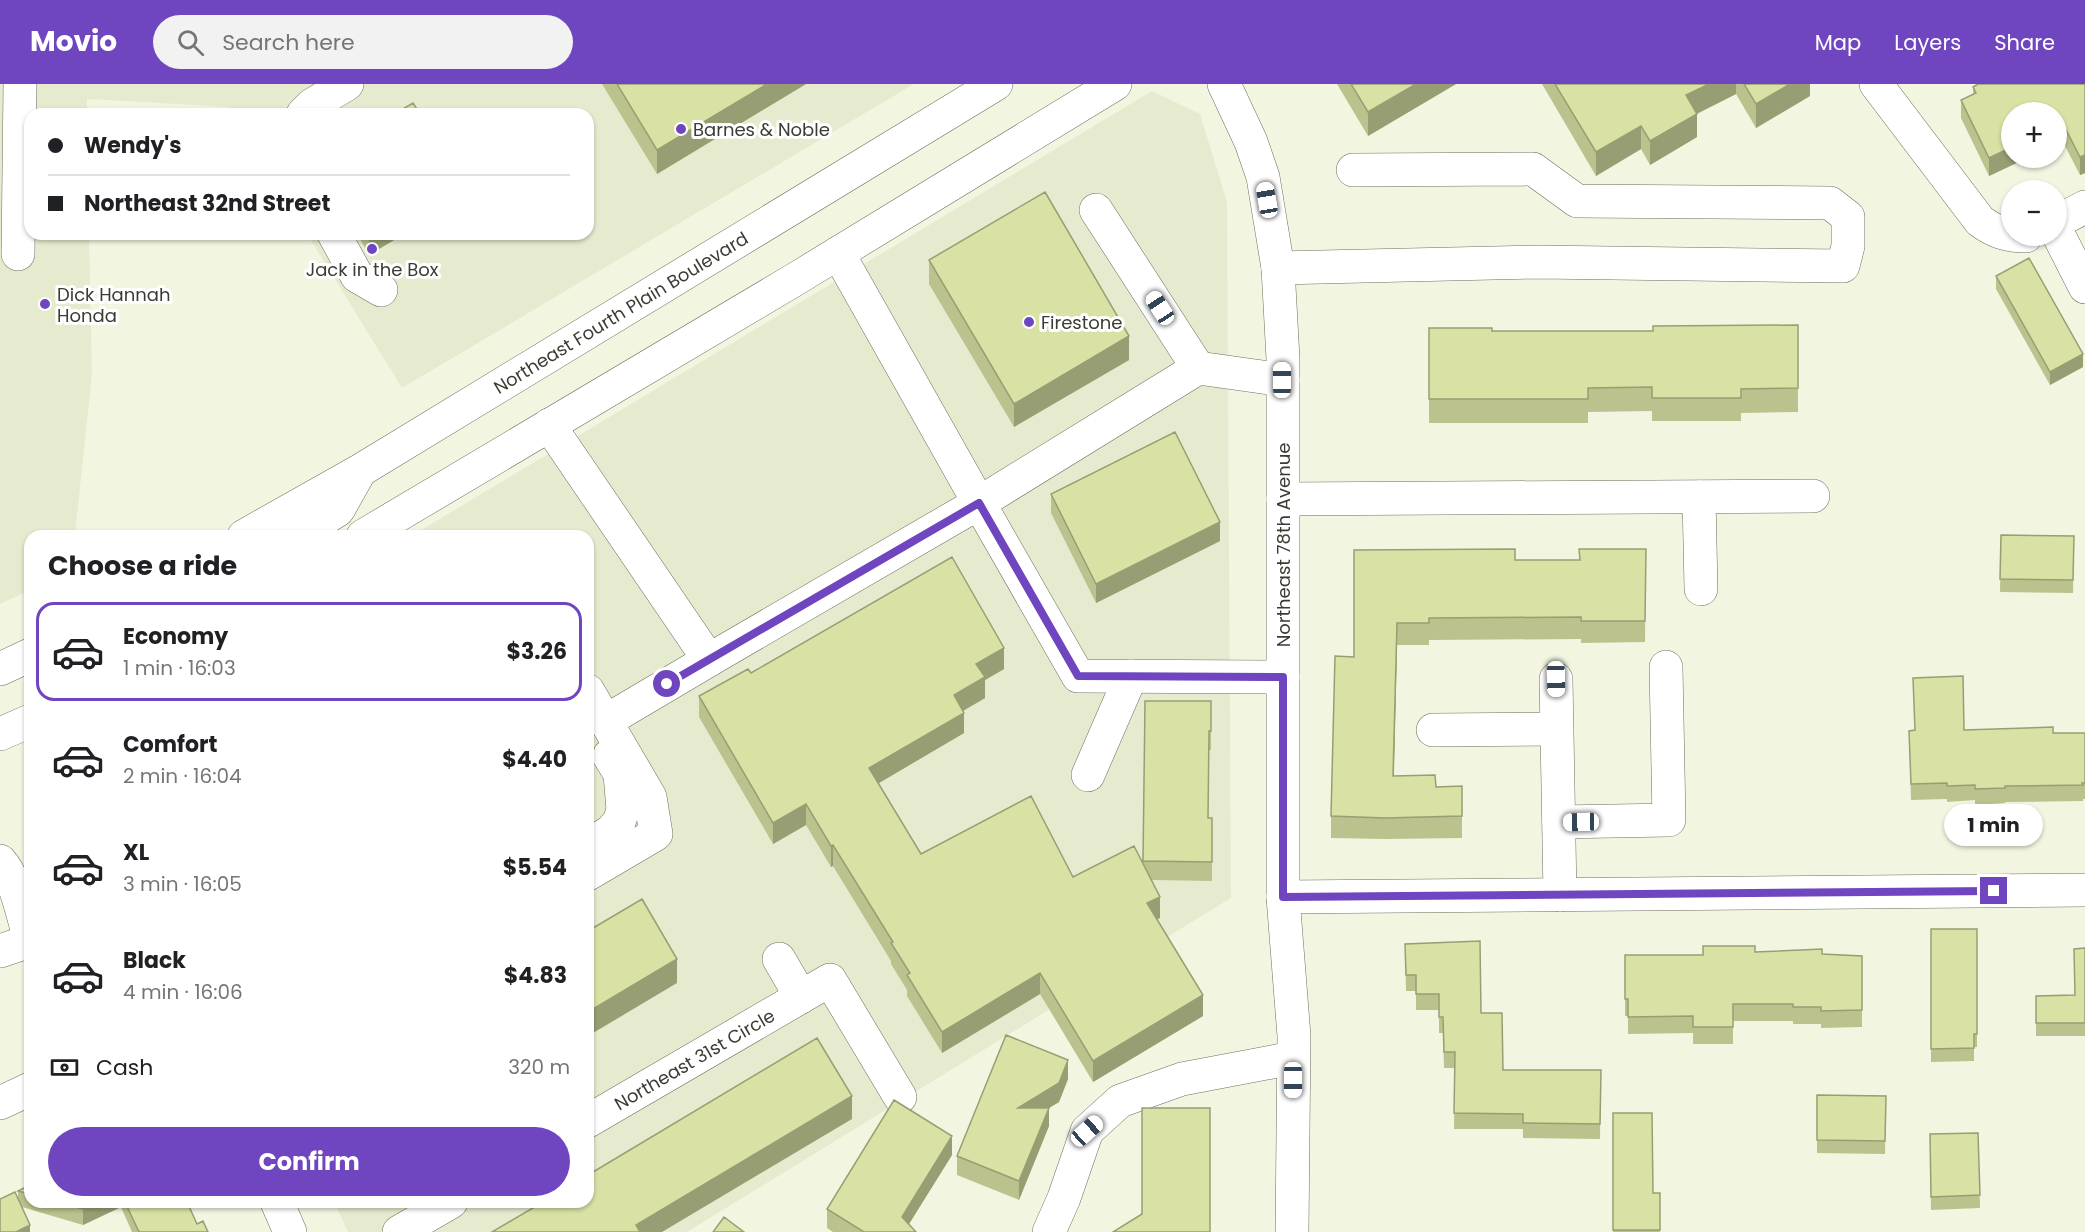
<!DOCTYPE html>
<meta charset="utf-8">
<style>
:root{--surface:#fff;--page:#f2f2f2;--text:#202124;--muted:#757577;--line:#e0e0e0;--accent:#6f46bf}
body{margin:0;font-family:Poppins,sans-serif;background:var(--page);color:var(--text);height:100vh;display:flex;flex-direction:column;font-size:22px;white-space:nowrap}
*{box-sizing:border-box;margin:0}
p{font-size:20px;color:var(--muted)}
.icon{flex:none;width:33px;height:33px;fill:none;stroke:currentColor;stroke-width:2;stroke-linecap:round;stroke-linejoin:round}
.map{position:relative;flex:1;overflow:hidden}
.side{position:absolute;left:24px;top:446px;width:570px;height:678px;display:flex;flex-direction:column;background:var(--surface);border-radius:18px;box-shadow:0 2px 4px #0004}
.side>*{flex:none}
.guide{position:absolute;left:24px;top:24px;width:570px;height:132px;border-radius:18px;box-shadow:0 2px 4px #0004;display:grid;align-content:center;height:132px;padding:0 24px;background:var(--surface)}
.buttons{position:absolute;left:2001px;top:18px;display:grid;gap:12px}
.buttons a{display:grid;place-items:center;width:66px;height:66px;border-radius:50%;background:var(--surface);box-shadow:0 2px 4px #0004;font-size:30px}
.end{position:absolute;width:27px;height:27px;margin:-14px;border:8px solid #6f46bf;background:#fff;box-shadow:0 0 0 3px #fff}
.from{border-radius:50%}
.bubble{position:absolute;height:42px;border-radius:21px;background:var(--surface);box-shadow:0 2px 4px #0004;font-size:20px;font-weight:700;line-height:42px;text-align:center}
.car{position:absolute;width:18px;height:36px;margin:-18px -9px;border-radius:8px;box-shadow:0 0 4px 2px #0007;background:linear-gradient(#fff 24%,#345 0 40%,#fff 0 76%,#345 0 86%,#fff 0)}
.guide b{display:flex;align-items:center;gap:21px;height:57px;font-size:22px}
.guide b+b{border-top:2px solid var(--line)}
.guide i{width:15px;height:15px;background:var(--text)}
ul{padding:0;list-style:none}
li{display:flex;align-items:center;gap:18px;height:99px;margin:0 12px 9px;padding:0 12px;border:3px solid transparent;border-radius:18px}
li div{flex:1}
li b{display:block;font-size:22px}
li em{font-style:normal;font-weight:700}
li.active{border-color:var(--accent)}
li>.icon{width:54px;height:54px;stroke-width:1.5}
h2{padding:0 24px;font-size:27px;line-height:72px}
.pay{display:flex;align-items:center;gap:15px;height:66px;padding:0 24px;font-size:22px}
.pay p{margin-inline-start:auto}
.action{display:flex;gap:12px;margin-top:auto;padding:12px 24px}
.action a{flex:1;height:69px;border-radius:36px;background:var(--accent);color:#fff;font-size:24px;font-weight:700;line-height:69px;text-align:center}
header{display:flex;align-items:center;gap:36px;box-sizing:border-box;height:84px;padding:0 30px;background:var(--accent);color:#fff}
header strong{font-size:28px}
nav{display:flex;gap:33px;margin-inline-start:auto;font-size:21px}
.search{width:420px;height:54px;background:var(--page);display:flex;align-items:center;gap:15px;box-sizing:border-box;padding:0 21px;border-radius:33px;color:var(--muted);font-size:22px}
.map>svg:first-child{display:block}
.built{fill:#e6ebcf}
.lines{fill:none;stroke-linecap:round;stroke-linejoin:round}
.minor-casing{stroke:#6c6f5d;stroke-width:34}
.major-casing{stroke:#6c6f5d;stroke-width:34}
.minor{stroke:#fff;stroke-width:33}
.major{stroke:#fff;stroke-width:33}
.wall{fill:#bbc28d}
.shaded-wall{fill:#989e73}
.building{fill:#d9e1a4;stroke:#989e73;stroke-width:1.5}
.route{stroke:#6f46bf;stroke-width:8}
.poi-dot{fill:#6f46bf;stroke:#fff;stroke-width:2}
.labels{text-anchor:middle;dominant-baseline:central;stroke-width:6;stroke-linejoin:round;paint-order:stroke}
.poi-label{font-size:18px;fill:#3b3c34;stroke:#fff;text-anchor:start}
.street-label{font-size:18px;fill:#3b3c34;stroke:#fff}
</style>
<header>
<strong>Movio</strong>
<div class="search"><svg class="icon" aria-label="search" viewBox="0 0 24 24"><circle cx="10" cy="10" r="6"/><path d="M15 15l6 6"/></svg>Search here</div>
<nav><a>Map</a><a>Layers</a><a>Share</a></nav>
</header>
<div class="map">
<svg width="2085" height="1148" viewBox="0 0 2085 1148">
<rect width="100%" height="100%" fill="#f2f6e1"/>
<path class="built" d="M0,0H914L402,304L307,150H588V30H234L229,23L87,15V30H30V150H89L92,290L75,451L30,452V506L0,520Z
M1152,7L1200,30L1227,118L1231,814L687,1148H348L334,1118H588V452L413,451Z"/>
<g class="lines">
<g class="minor-casing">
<g id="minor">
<path d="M1224,0L1251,58L1263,93L1278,184L1283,275V813L1294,952L1292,1148"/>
<path d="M1876,0L1980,137C1995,148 2007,152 2026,152"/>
<path d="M303,30L312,21L347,0"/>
<path d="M1096,126L1198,284"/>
<path d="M2056,138L2085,123"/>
<path d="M2056,146L2085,203"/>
<path d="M334,150L357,192L381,206"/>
<path d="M18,170L20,0"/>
<path d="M1278,184L1537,178L1843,182L1848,162V133L1830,119L1577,117L1533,85L1353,86"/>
<path d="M1283,296L1198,284L979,419L1078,592L1283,593"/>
<path d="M549,341L709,576L979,419L838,169"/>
<path d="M1699,413L1701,505"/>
<path d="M1283,415L1813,412"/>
<path d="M1556,595L1560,811"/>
<path d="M588,607L650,713L656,750L588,790"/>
<path d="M606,637L709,576"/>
<path d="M1433,646L1556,645"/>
<path d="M1088,691L1131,592"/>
<path d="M1559,738L1669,736L1666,583"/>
<path d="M588,762L611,747L619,738L623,726L620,690L609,672"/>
<path d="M0,777C16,794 23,833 30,856"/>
<path d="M1283,813L2085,806"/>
<path d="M0,867L30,857"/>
<path d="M779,875L801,913"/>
<path d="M0,1019L30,1005"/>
<path id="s1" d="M588,1037L830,896L900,1013"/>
<path d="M277,1118L290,1148"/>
<path d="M399,1148L451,1118"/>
<path d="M1049,1148L1064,1114L1087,1047L1120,1017L1182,995L1293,974"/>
</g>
</g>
<g class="major-casing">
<g id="major">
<path id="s2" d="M244,452L361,386L996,0"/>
<path d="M296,452L338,426L360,387"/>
<path d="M363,452L794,196L1115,0"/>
<path d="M0,585L30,571"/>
<path d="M0,650L30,637"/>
</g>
</g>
<use href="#minor" class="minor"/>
<use href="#major" class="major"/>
</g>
<path class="wall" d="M602,0H806L657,90Z
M1337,0H1456L1368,52Z
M1542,0H1810V12L1756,44L1736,10L1697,30V53L1650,81L1641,65L1596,92Z
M2085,0V89L2080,91L2062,56L2012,74H2027L1989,92L1961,34V16L1973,10V3Z
M357,150H404L369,171Z
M929,176L1129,276L1014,343L929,200Z
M1996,192L2083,283L2050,301L1996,205Z
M1798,241V328L1741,329V337H1652V327L1588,328V339H1429V244L1492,247H1653Z
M1051,410L1220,457L1096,519L1051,429Z
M2001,451L2074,452L2073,509L2000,508Z
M1646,465L1645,558L1581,559V555L1429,556V561H1397L1394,692L1436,703L1462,732V754L1385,755L1331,754V732L1354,573V466L1515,476H1579Z
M1004,585L985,596V614L963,627L964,649L878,699L921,770L1073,793L1143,780L1145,617H1211V666H1209L1208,734H1212V797L1152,796L1160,834L1157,835L1203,932L1093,998L1040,910L942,969L907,912V906L891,880V877L833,782L831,783L806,741L773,760L699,633V612L751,589Z
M1913,594L1964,646L2053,649H2085V715H2083V717L2005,718V719L1975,721V716L1947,718V715L1911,716L1909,647L1915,646Z
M1931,845H1977V963H1974V977L1931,978Z
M1405,860L1481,929L1503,986H1601L1600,1055L1523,1054V1045H1454L1455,984H1444L1443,949H1439V926H1416V907H1406Z
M2085,864V952H2036V912L2075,911Z
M1755,868L1822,870L1862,872V943L1821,944V940H1793V937H1733V960H1693V949L1628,950V932H1625V871H1703Z
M1068,995L1059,1018L1049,1024V1042L1019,1116L957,1091V1072Z
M1817,1011L1886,1012L1885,1070L1817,1069Z
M1613,1029L1653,1109H1660V1148H1613Z
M1978,1049L1980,1124L1931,1126L1930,1050Z
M952,1071L909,1140L916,1148H833L827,1144V1125Z
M30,1101V1118H187L197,1140L208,1148H132L121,1123L83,1141L22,1123L30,1148L18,1116V1107Z"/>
<path class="shaded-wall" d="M767,0H806L657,90V66Z
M1416,0H1456L1368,52V28Z
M1709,0H1736V10L1686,35V11Z
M1790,0H1810V12L1756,44V20Z
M1697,30V53L1650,81V57Z
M2062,38V56L2056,59V41Z
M1641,42V65L1596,92V68Z
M2012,63V74H2027L1989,92V74Z
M2085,71V89L2080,91V73Z
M372,150H404L369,171V152Z
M1129,252V276L1014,343V320Z
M2083,270V283L2050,301V288Z
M1220,438V457L1096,519V500Z
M1397,539V561L1393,714V692Z
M1004,564V585L985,596V614L954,632V611L976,580Z
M964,629V649L869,705V684Z
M592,645V664L594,665V684L588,688V669Z
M806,720V741L773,760V739Z
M833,761V782L831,783V762Z
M1160,813V834L1147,840V819Z
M677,875V899L588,952V928Z
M1040,889V910L942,969V948Z
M1203,911V932L1093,998V977Z
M1068,976V995L1059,1018L1049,1024V1042L1019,1116L1018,1024Z
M852,1012V1035L662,1148H636V1141Z
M952,1052V1071L904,1148L902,1133Z
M100,1118H121V1123L83,1141V1125Z
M30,1141V1148H16Z"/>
<path class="building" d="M617,0H767L657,66Z
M1351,0H1416L1368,28Z
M1555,0H1709L1686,11L1697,30L1650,57L1641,42L1596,68Z
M1744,0H1790L1756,20Z
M1978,0H2085V71L2080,73L2062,38L2056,41V28H2012V63L1989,74L1961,16L1976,9L1973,3Z
M413,19L420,30H394Z
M1045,108L1129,252L1014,320L929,176Z
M2029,174L2083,270L2050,288L1996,192Z
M1798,241V304L1741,305V314H1652V303L1588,304V315H1429V244H1492V247H1653V242Z
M1175,348L1220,438L1096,500L1051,410Z
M2001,451L2074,452L2073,496L2000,495Z
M1515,465V476H1580L1579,465H1646L1645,537H1581V533L1429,534V539H1397L1393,692L1435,691L1436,703L1462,702V732L1385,734L1331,732L1335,572L1354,573V466Z
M952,473L1004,564L976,580L985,593L954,611L964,629L869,684L921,770L1031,712L1073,793L1134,762L1160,813L1147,819L1203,911L1093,977L1040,889L942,948L907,891L910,889L891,859L893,858L833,761L831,762L806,720L773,739L699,612L748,585L751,589Z
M1963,592L1964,646L2053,643V649H2085V699H2082L2083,701L2005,702V704L1975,705V701L1947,702V699L1911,700L1909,647L1915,646L1913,594Z
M1145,617H1211V647H1209L1208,734H1212V778L1143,777Z
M588,637L592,645L590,654L594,665L588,669Z
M642,815L677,875L588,928V847Z
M1931,845H1977V950H1974V964L1931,965Z
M1480,857L1481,929H1502L1503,986H1601L1600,1040L1523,1039V1030L1454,1029L1455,968H1444L1443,933H1439V910H1416V891H1406L1405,860Z
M1703,862H1755V868L1822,865V870L1862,872V926L1821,927V923H1793V920H1733V943H1693V932L1628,933V915H1625V871H1703Z
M2085,864V939H2036V912L2075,911L2074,865Z
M1006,951L1068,976L1059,999L1018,1024H1049L1019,1097L957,1072Z
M817,954L852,1012L636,1141L640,1148H492L543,1118H588V1091Z
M1817,1011L1886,1012L1885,1057L1817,1056Z
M894,1016L952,1052L902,1133L916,1148H864L827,1125Z
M1142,1024H1210V1148H1113L1142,1130Z
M1613,1029H1652L1653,1109H1660V1146H1613Z
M1978,1049L1980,1111L1931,1113L1930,1050Z
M30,1101V1110L18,1107Z
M15,1108L30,1141L16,1148H0V1115Z
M56,1118H100L83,1125Z
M125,1118H187L197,1140L203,1137L208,1148H139Z
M724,1133L744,1148H713Z"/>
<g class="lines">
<path class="route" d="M667,600L979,419L1078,592L1283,593V813L1994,807"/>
</g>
<g class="poi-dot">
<circle cx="681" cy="45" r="6"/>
<circle cx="372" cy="165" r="6"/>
<circle cx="45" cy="220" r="6"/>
<circle cx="1029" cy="238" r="6"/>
</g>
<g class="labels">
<g class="poi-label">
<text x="693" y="45">Barnes &amp; Noble</text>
<text x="372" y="185" text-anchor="middle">Jack in the Box</text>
<text x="57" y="210">Dick Hannah<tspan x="57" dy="21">Honda</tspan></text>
<text x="1041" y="238">Firestone</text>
</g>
<g class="street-label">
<text stroke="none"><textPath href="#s2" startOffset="438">Northeast Fourth Plain Boulevard</textPath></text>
<text transform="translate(1283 461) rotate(-90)">Northeast 78th Avenue</text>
<text stroke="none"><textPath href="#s1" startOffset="123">Northeast 31st Circle</textPath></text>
</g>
</g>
</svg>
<div class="buttons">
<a>+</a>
<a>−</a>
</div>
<i class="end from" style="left:667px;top:600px"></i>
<i class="end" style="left:1994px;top:807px"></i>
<div class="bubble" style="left:1944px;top:720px;width:99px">1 min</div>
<i class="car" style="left:1267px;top:116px;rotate:350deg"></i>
<i class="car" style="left:1160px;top:224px;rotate:327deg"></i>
<i class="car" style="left:1282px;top:296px;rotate:0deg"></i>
<i class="car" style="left:1556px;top:595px;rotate:179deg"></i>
<i class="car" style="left:1581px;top:738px;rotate:269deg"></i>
<i class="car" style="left:1293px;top:996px;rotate:180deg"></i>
<i class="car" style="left:1087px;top:1047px;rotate:48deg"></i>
<div class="guide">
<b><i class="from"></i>Wendy's</b>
<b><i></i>Northeast 32nd Street</b>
</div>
<section class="side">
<h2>Choose a ride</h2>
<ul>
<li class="active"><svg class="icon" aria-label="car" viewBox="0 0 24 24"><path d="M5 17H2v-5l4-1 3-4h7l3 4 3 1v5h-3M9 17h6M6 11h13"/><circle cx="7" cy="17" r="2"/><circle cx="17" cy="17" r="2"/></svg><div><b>Economy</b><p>1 min · 16:03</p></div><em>$3.26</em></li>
<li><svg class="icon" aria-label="car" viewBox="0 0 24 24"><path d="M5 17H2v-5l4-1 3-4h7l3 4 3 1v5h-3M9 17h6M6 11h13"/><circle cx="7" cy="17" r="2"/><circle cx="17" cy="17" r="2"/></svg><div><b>Comfort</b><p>2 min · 16:04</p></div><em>$4.40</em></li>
<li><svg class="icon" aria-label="car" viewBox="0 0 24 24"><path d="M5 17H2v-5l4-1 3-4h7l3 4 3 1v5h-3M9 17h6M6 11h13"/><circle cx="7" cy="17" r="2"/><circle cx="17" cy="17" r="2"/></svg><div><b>XL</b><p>3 min · 16:05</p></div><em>$5.54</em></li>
<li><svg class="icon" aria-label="car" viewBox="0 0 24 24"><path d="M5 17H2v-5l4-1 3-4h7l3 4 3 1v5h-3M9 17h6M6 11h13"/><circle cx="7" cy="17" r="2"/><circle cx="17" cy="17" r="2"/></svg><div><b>Black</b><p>4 min · 16:06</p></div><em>$4.83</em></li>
</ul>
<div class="pay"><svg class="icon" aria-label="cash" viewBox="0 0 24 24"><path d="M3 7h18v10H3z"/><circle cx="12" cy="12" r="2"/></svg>Cash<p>320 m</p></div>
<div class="action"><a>Confirm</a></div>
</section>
</div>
